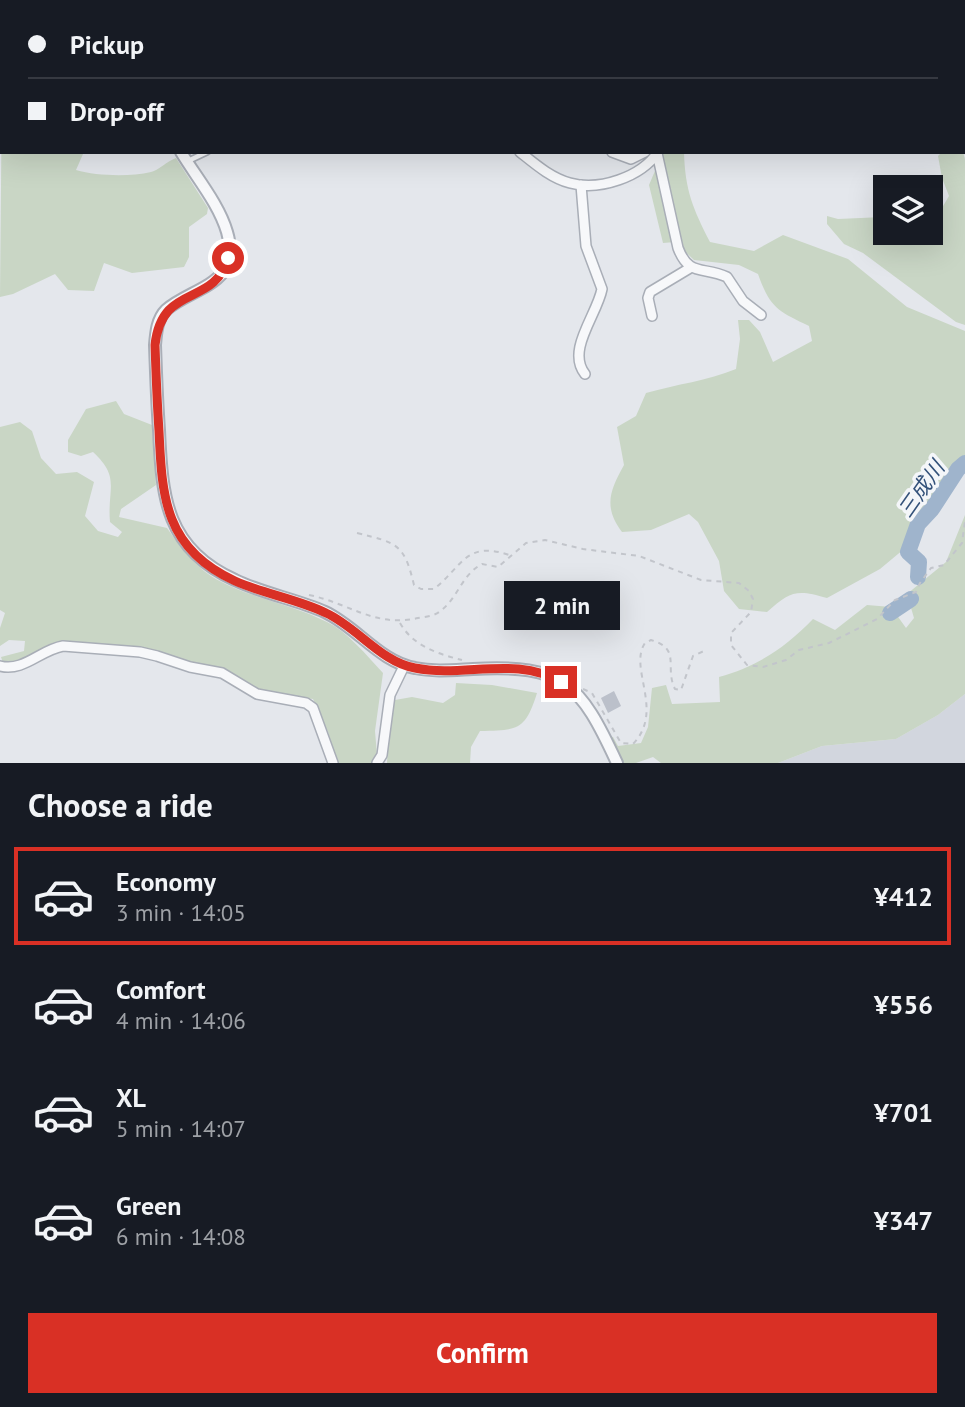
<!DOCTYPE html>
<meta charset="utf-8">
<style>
:root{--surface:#171b24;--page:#242831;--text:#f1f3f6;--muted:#9ea1a6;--line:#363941;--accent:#d93025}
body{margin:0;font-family:"PT Sans","Noto Sans JP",sans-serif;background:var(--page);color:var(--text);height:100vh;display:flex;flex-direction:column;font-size:26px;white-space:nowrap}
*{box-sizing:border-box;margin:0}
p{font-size:23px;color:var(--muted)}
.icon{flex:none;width:38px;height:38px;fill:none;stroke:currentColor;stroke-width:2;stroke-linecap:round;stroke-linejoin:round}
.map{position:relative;height:763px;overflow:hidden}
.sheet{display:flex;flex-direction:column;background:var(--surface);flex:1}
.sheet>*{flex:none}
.guide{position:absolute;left:0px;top:0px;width:966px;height:154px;box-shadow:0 7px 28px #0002;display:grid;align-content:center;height:154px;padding:0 28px;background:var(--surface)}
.buttons{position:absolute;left:873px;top:175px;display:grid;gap:14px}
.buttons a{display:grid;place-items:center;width:70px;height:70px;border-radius:0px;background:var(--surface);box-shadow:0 7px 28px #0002;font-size:35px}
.end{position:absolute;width:32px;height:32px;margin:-16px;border:9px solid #d93025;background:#fff;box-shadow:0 0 0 4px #fff}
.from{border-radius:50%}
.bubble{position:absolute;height:49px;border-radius:0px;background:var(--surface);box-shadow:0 7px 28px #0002;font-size:23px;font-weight:600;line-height:49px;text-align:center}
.guide b{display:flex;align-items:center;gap:24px;height:66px;font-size:26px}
.guide b+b{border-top:2px solid var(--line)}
.guide i{width:18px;height:18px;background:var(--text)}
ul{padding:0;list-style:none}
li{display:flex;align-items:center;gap:21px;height:98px;margin:0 14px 10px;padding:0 14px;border:4px solid transparent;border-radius:0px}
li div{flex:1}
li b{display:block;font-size:26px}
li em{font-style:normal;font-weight:600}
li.selected{border-color:var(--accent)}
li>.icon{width:63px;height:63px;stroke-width:1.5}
h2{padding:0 28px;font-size:32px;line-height:84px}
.cta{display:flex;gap:14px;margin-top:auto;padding:14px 28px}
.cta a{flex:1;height:80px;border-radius:0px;background:var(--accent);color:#fff;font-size:28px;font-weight:600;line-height:80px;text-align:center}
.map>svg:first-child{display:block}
.built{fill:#d2d6de}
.green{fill:#c9d6c5}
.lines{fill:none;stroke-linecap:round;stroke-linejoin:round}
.river{stroke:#9fb4cc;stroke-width:16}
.building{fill:#bbc0ca}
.service-casing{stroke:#a9aeb7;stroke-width:8}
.minor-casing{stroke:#a9aeb7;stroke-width:12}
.tertiary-casing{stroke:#a9aeb7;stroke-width:14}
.path{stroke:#c2c5cb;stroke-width:2;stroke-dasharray:5 5;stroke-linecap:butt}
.service{stroke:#f7f8fa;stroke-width:4.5}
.minor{stroke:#f7f8fa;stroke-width:9}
.tertiary{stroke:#f7f8fa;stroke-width:10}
.route{stroke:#d93025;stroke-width:9}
.labels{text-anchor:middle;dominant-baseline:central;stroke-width:7;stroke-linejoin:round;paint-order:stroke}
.water-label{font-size:21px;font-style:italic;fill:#34527a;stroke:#f4f6f9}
</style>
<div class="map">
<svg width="965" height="763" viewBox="0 0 965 763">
<rect width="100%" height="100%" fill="#e4e7ec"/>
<path class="built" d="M965,694V763H778L822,746L896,739L938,715Z"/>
<path class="green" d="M2,76V152H91L83,154L76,170C97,176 129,177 151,172C159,170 167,161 176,158L208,208L207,214L189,227V257L184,267L132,273L104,263L94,291L68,290L55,274L13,294L0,297Z
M663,152H684C685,190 693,209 710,242L754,251L783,235L848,259L907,307L965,331V470L920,511L904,549L880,569L827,598C797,589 790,591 767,612L739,609L724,591L719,561L698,522L689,514L651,530L622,532C603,507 610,490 624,465L617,427L636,416L646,393C677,384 707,381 736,369L740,339L738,320H749L760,332L773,362L812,341L809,326C778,311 770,308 758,274L739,265L694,260L675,242L663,243L649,185Z
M942,152H963L965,159V325L956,322L863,253L844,244L827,224V216L838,219L883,217L886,233L932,235L933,223L949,196L942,178L938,156Z
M116,401L124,414L152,425L156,485L121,509L119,517L167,528C179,545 193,564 211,576C246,598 290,603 327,622C349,633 366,655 383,673L375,731L377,755L372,763H338L336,760L328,732L313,699L257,691L191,663L68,645L23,662L4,666L1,657L24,651L25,641L9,640L0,646V628L5,613L0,610V427L20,422L32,431L41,458L56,474L77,472L94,482L85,516L98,531L118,537L122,532L110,522C107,488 121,478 93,452L81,456L68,452V440L86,409Z
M965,515V694L938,715L896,739L822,746L778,763H661L653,757L636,763H622L609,736L613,737L618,746L641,743L648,727L652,688L666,685L672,704L720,702L719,677C758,666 785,648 813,619L835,630L867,605L891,607L906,628L914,618L907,594L946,562Z
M456,683L492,685L537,693C525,731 518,730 480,731L471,747L470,763H387L389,720L395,700L412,697L443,703L455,695Z"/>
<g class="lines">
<path class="river" d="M918,577L919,562L908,552L918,524L932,509L958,469L965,463
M890,613L911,599"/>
</g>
<path class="building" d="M614,691L621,706L608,713L601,698Z"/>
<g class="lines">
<g class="service-casing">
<path id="service" d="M941,0L942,2
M957,0L958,2
M964,78L965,77
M964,148L965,150
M188,161L207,152"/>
</g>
<g class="minor-casing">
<path id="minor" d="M296,0L298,2
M327,0L330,2
M702,2L704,0
M789,2V0
M912,2L913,0
M520,152C535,164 551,178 570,183C600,191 641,177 658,152
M612,152L631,159L645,152
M657,153L678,248C689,277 703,266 727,277L743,301L761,315
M581,185L586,246L602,289C597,315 566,350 585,374
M652,316L648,298L650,292L690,268
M0,666C24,672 40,650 63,646L140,652L157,656L190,667L222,673L257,694L306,703L313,708L333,763
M377,763L382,755L390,695L404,666"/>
</g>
<g class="tertiary-casing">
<path id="tertiary" d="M220,2L221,0
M181,152C196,177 219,204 227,232C243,285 192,287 166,310C157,319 156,333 155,345C156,374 157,402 159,430C162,498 166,549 235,580C264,594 296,599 325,612C357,627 380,662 415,668C434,672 453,670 473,669C564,664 580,683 617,763"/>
</g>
<path class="path" d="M803,2L804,0
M357,533C397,543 404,543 414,585L421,589H434C462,567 466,540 509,555
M309,595C349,603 375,628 418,618C424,617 434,616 439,612C458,599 461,575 482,564L498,567L526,543L545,540L583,549L639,556L701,580L739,583L749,591L753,599L751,612L731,633V645L747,665L763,667L786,660L799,650L829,643L877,619L895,600L916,592L920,583L931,568L944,565L962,543L965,521
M400,623C413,646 438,654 462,660
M583,689L592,693L621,743L633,744C665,711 628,668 645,643L651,640C682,649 664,667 675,689L681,690L693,656L706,650"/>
<use href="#service" class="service"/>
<use href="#minor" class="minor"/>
<use href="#tertiary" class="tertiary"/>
</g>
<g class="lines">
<path class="route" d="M228,258C214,308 162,282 155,345C156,374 157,402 159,431C162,498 165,549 235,581C264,594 297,599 326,613C357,627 381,662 415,668C464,678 516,655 561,682"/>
</g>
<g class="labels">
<g class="water-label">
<text transform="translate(921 489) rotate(-55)">三成川</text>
</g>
</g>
</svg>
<div class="buttons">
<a><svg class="icon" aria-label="layers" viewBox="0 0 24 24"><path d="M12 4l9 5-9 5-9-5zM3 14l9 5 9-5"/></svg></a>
</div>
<i class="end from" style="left:228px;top:258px"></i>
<i class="end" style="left:561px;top:682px"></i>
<div class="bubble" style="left:504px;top:581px;width:116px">2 min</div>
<div class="guide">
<b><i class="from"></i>Pickup</b>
<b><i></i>Drop-off</b>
</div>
</div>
<section class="sheet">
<h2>Choose a ride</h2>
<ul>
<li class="selected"><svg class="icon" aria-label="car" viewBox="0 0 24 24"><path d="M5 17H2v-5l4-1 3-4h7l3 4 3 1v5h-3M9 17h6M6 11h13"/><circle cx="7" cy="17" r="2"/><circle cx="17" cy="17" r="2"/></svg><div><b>Economy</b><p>3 min · 14:05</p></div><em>¥412</em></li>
<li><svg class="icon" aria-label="car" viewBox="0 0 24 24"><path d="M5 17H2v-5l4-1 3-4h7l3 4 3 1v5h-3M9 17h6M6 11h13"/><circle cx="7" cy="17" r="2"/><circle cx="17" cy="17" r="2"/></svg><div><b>Comfort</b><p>4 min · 14:06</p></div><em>¥556</em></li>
<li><svg class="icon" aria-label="car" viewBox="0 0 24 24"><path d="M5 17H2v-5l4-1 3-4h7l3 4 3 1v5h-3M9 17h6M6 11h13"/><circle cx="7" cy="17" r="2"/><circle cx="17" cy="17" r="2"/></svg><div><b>XL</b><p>5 min · 14:07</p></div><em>¥701</em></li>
<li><svg class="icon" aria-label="car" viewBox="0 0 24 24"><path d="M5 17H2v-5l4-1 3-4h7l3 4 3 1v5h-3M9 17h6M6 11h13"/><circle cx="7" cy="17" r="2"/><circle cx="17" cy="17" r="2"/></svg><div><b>Green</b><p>6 min · 14:08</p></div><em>¥347</em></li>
</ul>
<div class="cta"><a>Confirm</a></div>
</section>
